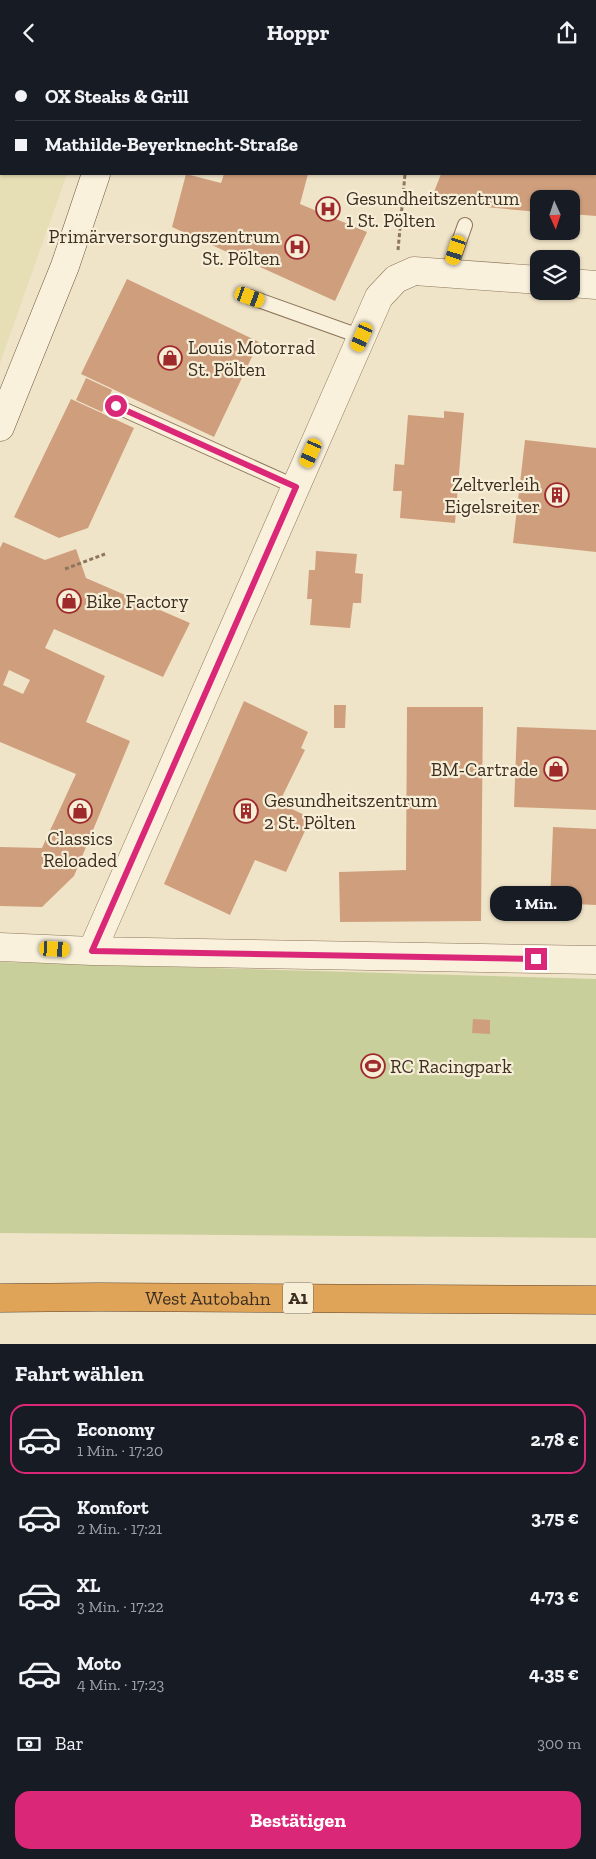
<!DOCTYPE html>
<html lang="de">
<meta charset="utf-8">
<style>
:root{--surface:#171b24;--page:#20242c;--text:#f1f3f6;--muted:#9ea1a6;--line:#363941;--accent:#db2777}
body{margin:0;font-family:"Zilla Slab",serif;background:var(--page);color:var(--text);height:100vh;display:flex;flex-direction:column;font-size:19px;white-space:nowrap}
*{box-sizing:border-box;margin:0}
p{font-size:16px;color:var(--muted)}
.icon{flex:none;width:28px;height:28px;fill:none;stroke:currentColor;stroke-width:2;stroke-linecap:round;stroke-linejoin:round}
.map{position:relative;height:1279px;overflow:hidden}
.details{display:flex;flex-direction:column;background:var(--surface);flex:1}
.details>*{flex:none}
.top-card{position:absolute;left:0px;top:0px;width:596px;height:110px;box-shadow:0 1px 4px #0004;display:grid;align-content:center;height:110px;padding:0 15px;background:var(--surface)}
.needle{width:32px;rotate:177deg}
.fabs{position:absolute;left:530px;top:125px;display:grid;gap:10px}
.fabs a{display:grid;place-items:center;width:50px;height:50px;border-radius:10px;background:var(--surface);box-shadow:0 1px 4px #0004;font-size:25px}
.end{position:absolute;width:22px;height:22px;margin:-11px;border:6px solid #db2777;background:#fff;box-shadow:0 0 0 2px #fff}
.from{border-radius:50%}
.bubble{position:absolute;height:35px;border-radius:15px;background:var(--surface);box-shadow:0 1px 4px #0004;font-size:16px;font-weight:700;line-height:35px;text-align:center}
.car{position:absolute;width:15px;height:30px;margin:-15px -8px;border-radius:6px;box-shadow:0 0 4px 1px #0007;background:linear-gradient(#f5c518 24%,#345 0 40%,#f5c518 0 76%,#345 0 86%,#f5c518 0)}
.top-card b{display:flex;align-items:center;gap:18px;height:48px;font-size:19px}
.top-card b+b{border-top:1px solid var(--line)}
.top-card i{width:12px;height:12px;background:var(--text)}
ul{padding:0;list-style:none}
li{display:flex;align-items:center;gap:15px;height:70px;margin:0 10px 8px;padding:0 5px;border:2px solid transparent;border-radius:15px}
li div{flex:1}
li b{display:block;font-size:19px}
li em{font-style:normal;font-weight:700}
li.on{border-color:var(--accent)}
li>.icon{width:45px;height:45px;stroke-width:1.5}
h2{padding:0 15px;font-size:22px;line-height:60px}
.pay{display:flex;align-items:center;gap:12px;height:55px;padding:0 15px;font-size:19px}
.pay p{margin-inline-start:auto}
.action{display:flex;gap:10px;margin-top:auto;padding:10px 15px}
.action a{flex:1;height:58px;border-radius:15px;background:var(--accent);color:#fff;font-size:20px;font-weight:700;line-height:58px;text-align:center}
header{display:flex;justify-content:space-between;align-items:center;height:65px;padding:0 15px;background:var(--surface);font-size:22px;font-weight:700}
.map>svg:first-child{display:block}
.farmland{fill:#e6deb5}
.green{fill:#c9cf9b}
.building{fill:#cf9f7d;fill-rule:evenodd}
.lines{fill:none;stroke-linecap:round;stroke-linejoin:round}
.service-casing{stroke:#8d765c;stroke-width:16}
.minor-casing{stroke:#8d765c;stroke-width:29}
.secondary-casing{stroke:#6f573f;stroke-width:29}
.motorway-casing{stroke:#5b4430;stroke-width:29}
.path{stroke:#8d765c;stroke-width:3;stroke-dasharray:4 2.5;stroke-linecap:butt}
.service{stroke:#faf1dc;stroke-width:14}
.minor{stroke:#faf1dc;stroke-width:28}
.secondary{stroke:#faf1dc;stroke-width:28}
.motorway{stroke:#e0a458;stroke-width:28}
.route{stroke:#db2777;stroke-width:6}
.labels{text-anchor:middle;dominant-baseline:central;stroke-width:4.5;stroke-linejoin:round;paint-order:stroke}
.shield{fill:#f7eed8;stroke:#756857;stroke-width:1}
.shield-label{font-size:18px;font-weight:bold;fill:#3d2e20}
.poi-label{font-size:19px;fill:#3d2e20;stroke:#f7eed8;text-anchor:start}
.street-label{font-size:19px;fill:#3d2e20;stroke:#f7eed8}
</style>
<header><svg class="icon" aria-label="back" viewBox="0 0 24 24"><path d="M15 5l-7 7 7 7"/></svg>Hoppr<svg class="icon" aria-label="share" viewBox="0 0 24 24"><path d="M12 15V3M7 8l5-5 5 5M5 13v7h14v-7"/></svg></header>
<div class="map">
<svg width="596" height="1279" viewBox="0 0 596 1279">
<rect width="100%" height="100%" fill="#f0e4c8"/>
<path class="farmland" d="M0,0H103L1,1V109H67L0,298Z"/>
<path class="green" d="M0,897L596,914V1173L0,1168Z"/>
<path class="building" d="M186,109L221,118L224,109H308L300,139L367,167L335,236L172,162Z
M441,109H596V151L571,149V134H539V147L430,137Z
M127,214L259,277L214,372L81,309Z
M86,313L112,325L102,347L76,335Z
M71,334L134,363L88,463L59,473L14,452Z
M444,346L464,348L455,458L400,453L402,426H393L395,399L404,400L408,350L444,353Z
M525,375L596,383V487L513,478Z
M3,477L45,495L76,484L86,513L190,558L163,612L54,564L45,583L105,611L86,657L130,676L74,811L42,842L0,841V782L42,783L76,709L0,677V483ZM9,605L30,615L23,629L3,620Z
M316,486L357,489L355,508L363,509L361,538H353L350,563L310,560L312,534H307L309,505H315Z
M244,636L308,667L301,683L305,685L279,738L311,753L286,807L255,795L230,850L164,819Z
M334,640H346L345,663H334Z
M407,642H483L481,856L340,857L339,807L406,805Z
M517,662L596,665V745L514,742Z
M553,762L596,764V840L550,838Z
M473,954L490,955V969L472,968Z"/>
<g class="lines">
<g class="service-casing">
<path id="service" d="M448,208L465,160
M250,232L362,272
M116,341L296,422"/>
</g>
<g class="minor-casing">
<path id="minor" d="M571,218L596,220
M0,882L92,886L596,895
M92,886L379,232L396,214L414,206L539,215"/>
</g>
<g class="secondary-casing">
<path id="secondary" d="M132,1V0
M0,362L65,201L96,109"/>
</g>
<g class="motorway-casing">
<g id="motorway">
<path id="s1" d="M0,1233L99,1232L596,1235"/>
</g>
</g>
<path class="path" d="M414,1V0
M398,185L405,109
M65,504L105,489"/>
<use href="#service" class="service"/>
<use href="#minor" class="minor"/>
<use href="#secondary" class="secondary"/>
<use href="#motorway" class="motorway"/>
</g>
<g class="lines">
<path class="route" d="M116,341L296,422L92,886L536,894"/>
</g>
<defs>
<g id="hospital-ring" transform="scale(1.25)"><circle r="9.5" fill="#f7eed8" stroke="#9e2a2b" stroke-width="1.5"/><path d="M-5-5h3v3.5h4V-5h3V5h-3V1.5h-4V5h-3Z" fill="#9e2a2b"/></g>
<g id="shop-ring" transform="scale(1.25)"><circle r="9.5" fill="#f7eed8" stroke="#9e2a2b" stroke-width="1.5"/><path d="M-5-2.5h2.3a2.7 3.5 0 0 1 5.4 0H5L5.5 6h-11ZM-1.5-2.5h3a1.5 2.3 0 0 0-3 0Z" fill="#9e2a2b"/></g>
<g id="building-ring" transform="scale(1.25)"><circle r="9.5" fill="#f7eed8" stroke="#9e2a2b" stroke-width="1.5"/><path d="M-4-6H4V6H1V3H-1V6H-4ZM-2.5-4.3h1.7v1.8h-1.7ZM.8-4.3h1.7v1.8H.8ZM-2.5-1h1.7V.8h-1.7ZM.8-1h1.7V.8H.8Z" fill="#9e2a2b"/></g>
<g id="stadium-ring" transform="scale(1.25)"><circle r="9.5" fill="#f7eed8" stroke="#9e2a2b" stroke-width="1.5"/><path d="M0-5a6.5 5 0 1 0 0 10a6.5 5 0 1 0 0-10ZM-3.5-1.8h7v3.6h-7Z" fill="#9e2a2b"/></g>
</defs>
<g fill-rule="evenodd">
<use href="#hospital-ring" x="328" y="144"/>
<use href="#hospital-ring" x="297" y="182"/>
<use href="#shop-ring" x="170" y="293"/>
<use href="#building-ring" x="557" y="430"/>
<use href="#shop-ring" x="69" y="536"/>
<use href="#shop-ring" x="556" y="704"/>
<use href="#shop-ring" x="80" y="746"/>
<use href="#building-ring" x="246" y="746"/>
<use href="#stadium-ring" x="373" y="1001"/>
</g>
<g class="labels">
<rect class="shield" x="283" y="1217.5" width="30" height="31" rx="4"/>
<g class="shield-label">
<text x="298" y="1233">A1</text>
</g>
<g class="poi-label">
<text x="346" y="133">Gesundheitszentrum<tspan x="346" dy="22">1 St. Pölten</tspan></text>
<text x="280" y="171" text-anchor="end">Primärversorgungszentrum<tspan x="280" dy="22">St. Pölten</tspan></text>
<text x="188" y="282">Louis Motorrad<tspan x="188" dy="22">St. Pölten</tspan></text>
<text x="540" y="419" text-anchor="end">Zeltverleih<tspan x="540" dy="22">Eigelsreiter</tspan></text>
<text x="86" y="536">Bike Factory</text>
<text x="538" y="704" text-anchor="end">BM-Cartrade</text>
<text x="264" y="735">Gesundheitszentrum<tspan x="264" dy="22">2 St. Pölten</tspan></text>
<text x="80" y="773" text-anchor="middle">Classics<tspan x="80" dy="22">Reloaded</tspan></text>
<text x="390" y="1001">RC Racingpark</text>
</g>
<g class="street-label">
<text stroke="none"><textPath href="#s1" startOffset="208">West Autobahn</textPath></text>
</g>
</g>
</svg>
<div class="fabs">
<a><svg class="needle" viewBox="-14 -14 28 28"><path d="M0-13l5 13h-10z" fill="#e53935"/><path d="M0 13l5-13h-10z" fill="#9ea1a6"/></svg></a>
<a><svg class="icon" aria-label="layers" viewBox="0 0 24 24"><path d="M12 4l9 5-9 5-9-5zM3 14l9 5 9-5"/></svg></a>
</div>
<i class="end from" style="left:116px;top:341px"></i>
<i class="end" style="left:536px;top:894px"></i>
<div class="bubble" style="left:490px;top:821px;width:92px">1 Min.</div>
<i class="car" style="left:456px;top:185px;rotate:198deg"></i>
<i class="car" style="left:250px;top:232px;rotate:110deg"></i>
<i class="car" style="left:362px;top:272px;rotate:204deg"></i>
<i class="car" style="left:311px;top:388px;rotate:204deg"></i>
<i class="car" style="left:55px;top:884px;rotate:93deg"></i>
<div class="top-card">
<b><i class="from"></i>OX Steaks &amp; Grill</b>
<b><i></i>Mathilde-Beyerknecht-Straße</b>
</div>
</div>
<section class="details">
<h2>Fahrt wählen</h2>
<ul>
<li class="on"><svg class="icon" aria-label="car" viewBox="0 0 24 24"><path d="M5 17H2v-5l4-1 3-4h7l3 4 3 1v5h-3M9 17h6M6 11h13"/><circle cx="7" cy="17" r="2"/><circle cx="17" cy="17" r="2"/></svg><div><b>Economy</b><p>1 Min. · 17:20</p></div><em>2.78 €</em></li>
<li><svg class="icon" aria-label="car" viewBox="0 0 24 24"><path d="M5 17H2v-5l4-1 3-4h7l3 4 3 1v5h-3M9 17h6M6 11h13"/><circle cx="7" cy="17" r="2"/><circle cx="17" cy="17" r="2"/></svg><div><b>Komfort</b><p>2 Min. · 17:21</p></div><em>3.75 €</em></li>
<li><svg class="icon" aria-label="car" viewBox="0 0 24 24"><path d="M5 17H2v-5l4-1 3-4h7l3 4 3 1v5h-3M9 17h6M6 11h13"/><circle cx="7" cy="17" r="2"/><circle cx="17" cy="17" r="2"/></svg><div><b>XL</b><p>3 Min. · 17:22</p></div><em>4.73 €</em></li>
<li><svg class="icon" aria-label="car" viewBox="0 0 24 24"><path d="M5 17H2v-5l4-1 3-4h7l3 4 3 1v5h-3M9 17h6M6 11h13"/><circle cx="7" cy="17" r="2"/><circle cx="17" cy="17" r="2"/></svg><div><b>Moto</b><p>4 Min. · 17:23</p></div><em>4.35 €</em></li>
</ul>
<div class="pay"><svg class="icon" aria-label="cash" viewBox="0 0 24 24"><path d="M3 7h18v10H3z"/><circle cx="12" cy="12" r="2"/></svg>Bar<p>300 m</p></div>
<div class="action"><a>Bestätigen</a></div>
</section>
